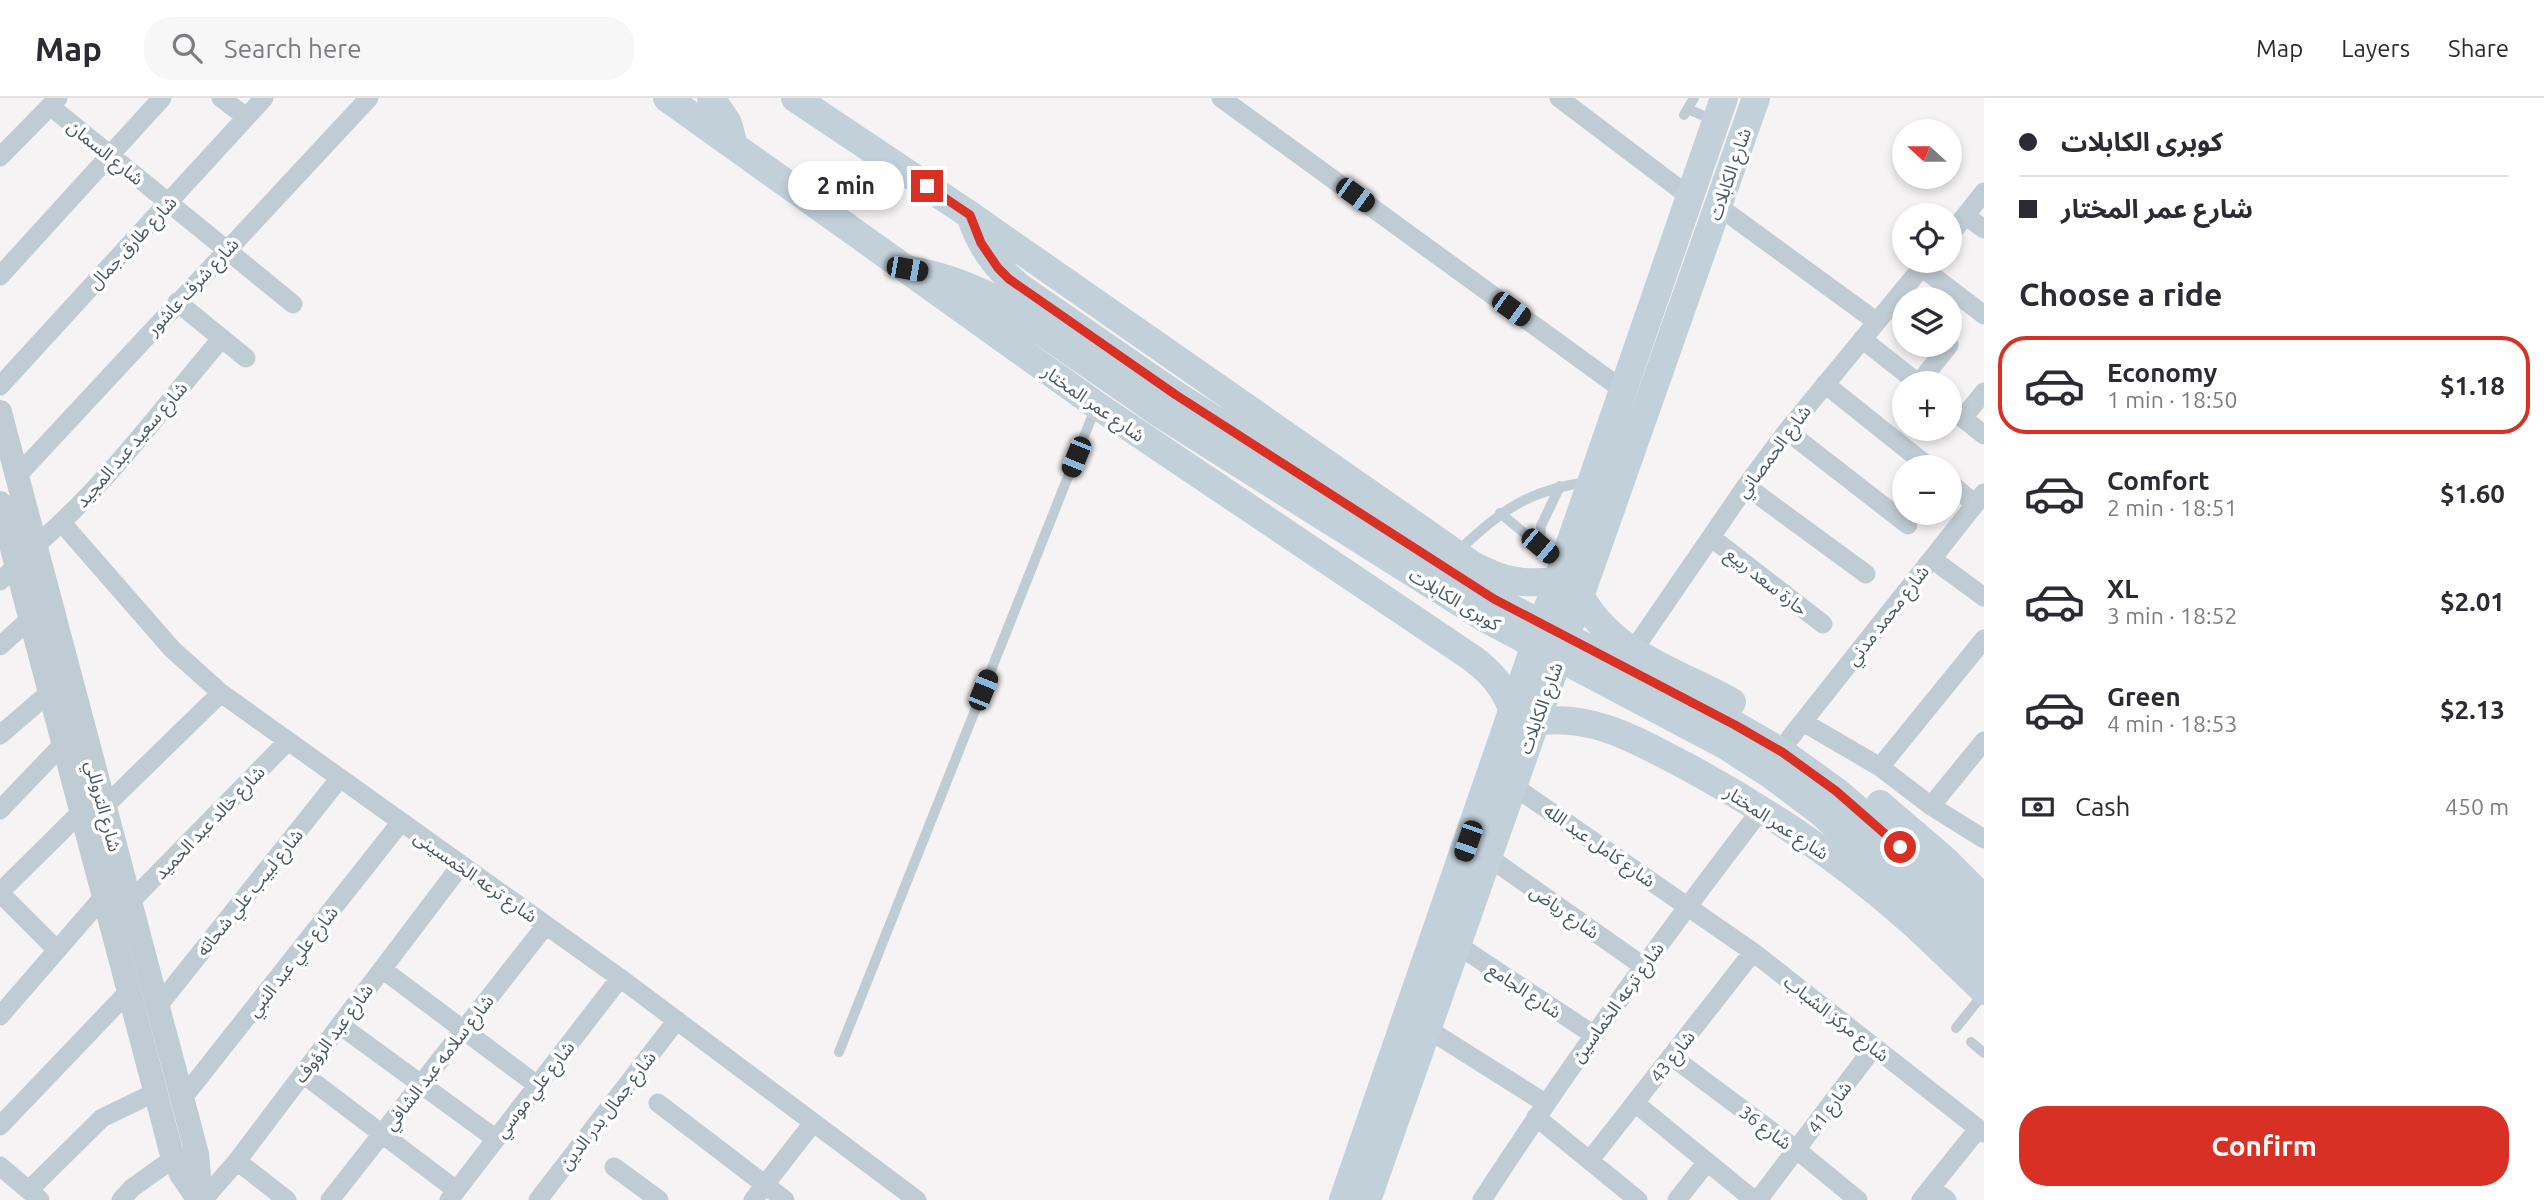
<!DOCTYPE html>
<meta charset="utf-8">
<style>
:root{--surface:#fff;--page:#f7f7f7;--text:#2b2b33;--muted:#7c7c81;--line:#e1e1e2;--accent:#d93025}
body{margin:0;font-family:Ubuntu,"Noto Sans Arabic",sans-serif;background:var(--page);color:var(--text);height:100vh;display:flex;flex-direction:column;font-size:26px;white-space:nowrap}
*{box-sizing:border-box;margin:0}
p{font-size:23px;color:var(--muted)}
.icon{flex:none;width:38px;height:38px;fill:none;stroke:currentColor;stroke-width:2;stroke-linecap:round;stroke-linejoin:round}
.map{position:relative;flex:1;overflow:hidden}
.drawer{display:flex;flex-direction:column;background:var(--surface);width:560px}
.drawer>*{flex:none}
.guide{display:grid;align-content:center;height:154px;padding:0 35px;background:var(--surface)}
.needle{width:46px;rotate:291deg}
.controls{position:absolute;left:1892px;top:21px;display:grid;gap:14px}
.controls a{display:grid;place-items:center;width:70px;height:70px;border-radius:50%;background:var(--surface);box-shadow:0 4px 10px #0003;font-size:35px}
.end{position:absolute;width:32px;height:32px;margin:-16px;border:9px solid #d93025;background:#fff;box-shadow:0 0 0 4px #fff}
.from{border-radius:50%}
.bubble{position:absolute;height:49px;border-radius:24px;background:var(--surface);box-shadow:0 4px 10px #0003;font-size:23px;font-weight:700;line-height:49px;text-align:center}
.car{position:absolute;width:21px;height:42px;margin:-21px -10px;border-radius:9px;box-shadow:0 0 5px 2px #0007;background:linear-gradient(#222 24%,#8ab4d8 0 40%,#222 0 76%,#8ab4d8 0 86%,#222 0)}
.guide b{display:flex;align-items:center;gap:24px;height:66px;font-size:26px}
.guide b+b{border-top:2px solid var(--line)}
.guide i{width:18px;height:18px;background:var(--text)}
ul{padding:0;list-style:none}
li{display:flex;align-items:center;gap:21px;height:98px;margin:0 14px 10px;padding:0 21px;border:4px solid transparent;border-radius:28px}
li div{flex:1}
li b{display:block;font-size:26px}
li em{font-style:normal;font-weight:700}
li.on{border-color:var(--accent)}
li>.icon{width:63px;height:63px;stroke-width:1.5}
h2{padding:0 35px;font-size:32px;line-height:84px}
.pay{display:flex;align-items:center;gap:18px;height:77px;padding:0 35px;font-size:26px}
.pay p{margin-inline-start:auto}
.button{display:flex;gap:14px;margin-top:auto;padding:14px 35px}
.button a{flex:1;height:80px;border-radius:28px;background:var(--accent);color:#fff;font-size:28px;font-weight:700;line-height:80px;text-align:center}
header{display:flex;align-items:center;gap:42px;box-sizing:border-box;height:98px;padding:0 35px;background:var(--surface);border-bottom:2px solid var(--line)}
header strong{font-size:33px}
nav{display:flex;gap:38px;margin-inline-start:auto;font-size:24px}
.search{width:490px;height:63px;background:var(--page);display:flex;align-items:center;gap:18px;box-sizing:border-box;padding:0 24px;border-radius:28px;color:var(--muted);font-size:26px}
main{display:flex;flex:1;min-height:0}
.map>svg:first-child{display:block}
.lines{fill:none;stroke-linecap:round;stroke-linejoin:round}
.service{stroke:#c0ccd3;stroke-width:10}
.minor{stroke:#c0ccd3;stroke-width:19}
.tertiary{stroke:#c0ccd3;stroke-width:24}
.secondary{stroke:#c2d0da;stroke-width:28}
.route{stroke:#d93025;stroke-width:9}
.labels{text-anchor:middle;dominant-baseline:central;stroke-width:7;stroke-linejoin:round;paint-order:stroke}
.street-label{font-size:18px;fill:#485963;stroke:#fff}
</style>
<header>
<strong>Map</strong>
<div class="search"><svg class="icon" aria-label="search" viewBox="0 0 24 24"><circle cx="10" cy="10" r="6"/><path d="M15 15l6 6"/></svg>Search here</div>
<nav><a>Map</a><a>Layers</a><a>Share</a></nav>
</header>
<main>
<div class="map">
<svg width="1984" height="1102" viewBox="0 0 1984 1102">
<rect width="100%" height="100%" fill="#f5f3f3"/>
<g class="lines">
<path class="service" d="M1688,11L1715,23
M1684,17L1694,0
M1500,415L1559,464
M1540,448L1541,428L1560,388
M1457,454C1501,413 1527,392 1588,384
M1956,930L1984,895
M1971,944L1984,955
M839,954L1095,311"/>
<path class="minor" d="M221,0L246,19
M1221,0L1623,292
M1559,0L1690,99
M50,8L293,206
M0,59L58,0
M1718,108L1877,224
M1966,118L1984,131
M1950,137L1984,94
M1921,169L1984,217
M0,178L162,0
M177,204L246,260
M1862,241L1918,285
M1919,285L1949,247
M1825,286L1929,369
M0,288L264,0
M1950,310L1984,337
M1963,320L1984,294
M1787,333L1908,427
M17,378L369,0
M1950,385L1975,406
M1746,388L1866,476
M62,425L172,551L221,595L620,880L917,1102
M1712,440L1823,526
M35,448C106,388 162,310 222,240
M1932,461L1984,499
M0,483L17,467
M0,548L31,520
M1632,554L1746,388L1787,333L1927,163
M1803,624L1880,669L1931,708L1984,741
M0,637L50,594
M1790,640L1984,395
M1880,669L1984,541
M1512,687L1753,854L1984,1035
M105,708L221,595
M1931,708L1984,643
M0,712L64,645
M1487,758L1643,868
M0,794L82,713
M0,795L57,852
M130,804L288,643
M1456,846L1594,937
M382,871L537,987
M158,908L340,680
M0,918L104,798
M340,927L496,1041
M1426,930L1545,1005
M1671,958L1797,1052L1858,1102
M303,976L456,1092
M182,1001L401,724
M658,1005L785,1102
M1635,1005L1754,1102
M1536,1019L1638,1102
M0,1028L129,893
M1590,1062L1753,854
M237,1063L287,1102
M0,1068L40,1102
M614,1069L659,1102
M1931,1090L1947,1102
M29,1092L102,1020L156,994
M121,1102L132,1090L174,1060
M203,1102L237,1063L461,767
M330,1102L546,827
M449,1102L620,880
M538,1102L677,922
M753,1102L813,1025
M1482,1102C1569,968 1663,839 1761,712
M1677,1102L1707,1064
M1758,1102L1874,949
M1921,1102L1978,1031"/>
<path class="tertiary" d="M0,314L197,1056L201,1102
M0,405L171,1053L181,1076L199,1102"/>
<path class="secondary" d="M667,0L1096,307L1472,560C1492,575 1505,590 1513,614
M711,0L728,25L734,48
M795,0L970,117L1471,466C1502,483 1524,488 1559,482
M970,117C980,148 996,170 1021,190L1176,297L1494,501L1735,627L1782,654L1836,693L1883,733L1984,831
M907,171C939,177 966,186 995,201L1162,317L1486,521L1726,648L1771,677L1819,713L1984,860
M1580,497C1612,557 1675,572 1732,604
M1535,624C1591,615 1636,642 1684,667C1766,711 1846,765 1915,827C1939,849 1961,871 1984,893
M1880,706L1944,761L1984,801
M1343,1102L1724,0
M1367,1102L1756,0"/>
</g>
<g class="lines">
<path class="route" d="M927,88L970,117L981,145L998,170L1009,181L1176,297L1494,501L1735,627L1782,654L1836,693L1900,749"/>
</g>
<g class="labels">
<g class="street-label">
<text transform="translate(106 54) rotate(39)">شارع السمان</text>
<text transform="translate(1729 76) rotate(-71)">شارع الكابلات</text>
<text transform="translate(132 144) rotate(-47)">شارع طارق جمال</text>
<text transform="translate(192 188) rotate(-47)">شارع شرف عاشور</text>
<text transform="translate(1094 305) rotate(35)">شارع عمر المختار</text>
<text transform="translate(131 346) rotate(-49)">شارع سعيد عبد المجيد</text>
<text transform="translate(1773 353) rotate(-53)">شارع الحمصاني</text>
<text transform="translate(1767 483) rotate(38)">حارة سعد ربيع</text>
<text transform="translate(1455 501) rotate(31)">كوبرى الكابلات</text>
<text transform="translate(1887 517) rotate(-52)">شارع محمد مدني</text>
<text transform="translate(1540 610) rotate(-70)">شارع الكابلات</text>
<text transform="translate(104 708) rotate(75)">شارع التروللي</text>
<text transform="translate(209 724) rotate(-46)">شارع خالد عبد الحميد</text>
<text transform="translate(1777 724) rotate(33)">شارع عمر المختار</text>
<text transform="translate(1600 747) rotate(35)">شارع كامل عبد الله</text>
<text transform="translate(476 778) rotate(35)">شارع ترعه الخمسينى</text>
<text transform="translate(249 794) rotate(-51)">شارع لبيب علي شحاته</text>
<text transform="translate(1565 813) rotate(35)">شارع رياض</text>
<text transform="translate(292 863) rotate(-52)">شارع علي عبد النبي</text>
<text transform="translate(1525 892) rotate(34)">شارع الجامع</text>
<text transform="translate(1617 904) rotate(-54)">شارع ترعه الخماسين</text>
<text transform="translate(1837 920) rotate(38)">شارع مركز الشباب</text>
<text transform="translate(333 935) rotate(-53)">شارع عبد الرؤوف</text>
<text transform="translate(1672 958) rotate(-52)">شارع 43</text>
<text transform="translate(438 964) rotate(-52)">شارع سلامه عبد الشافي</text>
<text transform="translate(534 991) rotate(-52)">شارع علي موسي</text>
<text transform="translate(1829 1009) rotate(-53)">شارع 41</text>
<text transform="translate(607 1012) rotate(-52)">شارع جمال بدر الدين</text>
<text transform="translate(1766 1029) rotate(37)">شارع 36</text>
</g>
</g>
</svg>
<div class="controls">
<a><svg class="needle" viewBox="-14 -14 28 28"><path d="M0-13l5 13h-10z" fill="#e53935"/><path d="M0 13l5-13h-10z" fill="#7c7c81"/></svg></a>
<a><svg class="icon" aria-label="locate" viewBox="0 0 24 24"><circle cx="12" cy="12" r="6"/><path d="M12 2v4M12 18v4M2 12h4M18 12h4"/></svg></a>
<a><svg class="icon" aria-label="layers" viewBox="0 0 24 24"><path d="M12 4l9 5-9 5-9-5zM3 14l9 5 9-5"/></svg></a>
<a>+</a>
<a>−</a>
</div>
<i class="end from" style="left:1900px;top:749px"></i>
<i class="end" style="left:927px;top:88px"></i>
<div class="bubble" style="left:788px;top:63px;width:116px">2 min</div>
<i class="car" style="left:1355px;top:97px;rotate:126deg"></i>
<i class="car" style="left:907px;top:171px;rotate:100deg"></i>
<i class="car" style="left:1511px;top:211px;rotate:126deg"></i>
<i class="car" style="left:1076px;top:359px;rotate:202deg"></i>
<i class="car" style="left:1540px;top:448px;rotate:130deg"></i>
<i class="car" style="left:983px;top:592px;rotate:22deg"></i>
<i class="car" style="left:1468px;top:743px;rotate:199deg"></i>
</div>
<section class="drawer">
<div class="guide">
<b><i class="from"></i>كوبرى الكابلات</b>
<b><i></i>شارع عمر المختار</b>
</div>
<h2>Choose a ride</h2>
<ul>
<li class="on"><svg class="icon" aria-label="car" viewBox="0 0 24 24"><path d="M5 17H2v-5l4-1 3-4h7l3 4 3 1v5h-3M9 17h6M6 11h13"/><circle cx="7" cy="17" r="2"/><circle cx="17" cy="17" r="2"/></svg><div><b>Economy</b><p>1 min · 18:50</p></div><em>$1.18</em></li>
<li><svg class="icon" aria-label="car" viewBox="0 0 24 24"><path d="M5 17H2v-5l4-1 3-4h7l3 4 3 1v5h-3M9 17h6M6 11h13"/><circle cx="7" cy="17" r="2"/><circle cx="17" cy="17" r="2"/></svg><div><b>Comfort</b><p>2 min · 18:51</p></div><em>$1.60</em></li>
<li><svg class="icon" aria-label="car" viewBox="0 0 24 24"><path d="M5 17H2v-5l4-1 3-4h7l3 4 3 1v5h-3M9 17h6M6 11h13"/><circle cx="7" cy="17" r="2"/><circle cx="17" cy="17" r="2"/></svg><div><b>XL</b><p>3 min · 18:52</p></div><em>$2.01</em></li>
<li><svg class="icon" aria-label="car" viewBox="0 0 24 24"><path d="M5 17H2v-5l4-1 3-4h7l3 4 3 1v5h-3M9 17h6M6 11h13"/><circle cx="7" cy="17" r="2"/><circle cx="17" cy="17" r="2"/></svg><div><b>Green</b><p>4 min · 18:53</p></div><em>$2.13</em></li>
</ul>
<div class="pay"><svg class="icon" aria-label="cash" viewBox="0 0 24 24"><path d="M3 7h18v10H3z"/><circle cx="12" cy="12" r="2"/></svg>Cash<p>450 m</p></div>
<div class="button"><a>Confirm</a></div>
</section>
</main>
